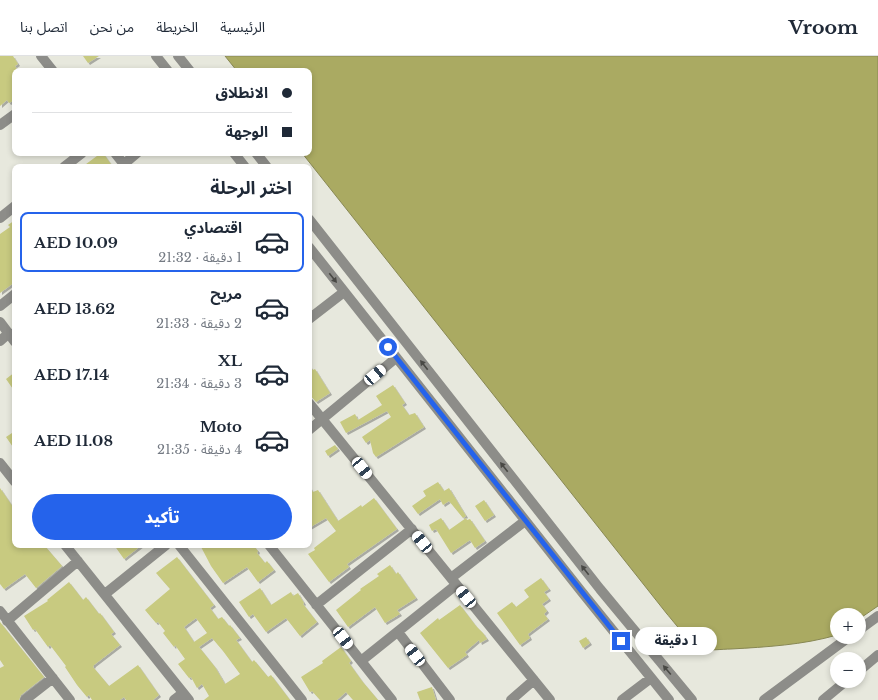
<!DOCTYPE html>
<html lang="ar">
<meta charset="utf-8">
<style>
:root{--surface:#fff;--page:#f2f2f3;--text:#1f2937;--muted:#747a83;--line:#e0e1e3;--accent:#2563eb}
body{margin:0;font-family:"Libre Baskerville","Noto Sans Arabic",serif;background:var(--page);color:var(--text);direction:rtl;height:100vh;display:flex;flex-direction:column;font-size:15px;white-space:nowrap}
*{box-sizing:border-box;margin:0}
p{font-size:13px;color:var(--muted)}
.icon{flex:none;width:22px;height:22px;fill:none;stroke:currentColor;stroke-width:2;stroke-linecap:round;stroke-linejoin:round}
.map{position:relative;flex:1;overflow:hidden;direction:ltr}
.side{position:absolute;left:12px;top:108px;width:300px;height:384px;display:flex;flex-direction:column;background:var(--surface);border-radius:8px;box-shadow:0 2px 6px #0003;direction:rtl}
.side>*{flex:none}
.hud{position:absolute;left:12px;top:12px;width:300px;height:88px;border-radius:8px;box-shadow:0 2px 6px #0003;direction:rtl;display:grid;align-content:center;height:88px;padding:0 20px;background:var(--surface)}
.controls{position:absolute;left:830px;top:552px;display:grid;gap:8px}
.controls a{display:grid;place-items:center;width:36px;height:36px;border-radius:50%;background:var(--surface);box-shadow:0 2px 6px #0003;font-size:20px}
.end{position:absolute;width:18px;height:18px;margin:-9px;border:5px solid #2563eb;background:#fff;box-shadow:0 0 0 2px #fff}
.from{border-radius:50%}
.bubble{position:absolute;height:28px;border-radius:14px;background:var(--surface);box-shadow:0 2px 6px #0003;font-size:13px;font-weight:800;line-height:28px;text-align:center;direction:rtl}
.car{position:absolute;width:12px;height:24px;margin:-12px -6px;border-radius:5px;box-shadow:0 0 3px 1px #0007;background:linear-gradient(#fff 24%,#345 0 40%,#fff 0 76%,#345 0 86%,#fff 0)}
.hud b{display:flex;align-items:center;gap:14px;height:38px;font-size:15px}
.hud b+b{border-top:1px solid var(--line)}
.hud i{width:10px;height:10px;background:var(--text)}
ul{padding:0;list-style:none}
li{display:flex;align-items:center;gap:12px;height:60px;margin:0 8px 6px;padding:0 12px;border:2px solid transparent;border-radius:8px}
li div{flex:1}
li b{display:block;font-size:15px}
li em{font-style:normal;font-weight:800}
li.current{border-color:var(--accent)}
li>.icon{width:36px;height:36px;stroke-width:1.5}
h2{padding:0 20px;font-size:18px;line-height:48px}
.button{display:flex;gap:8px;margin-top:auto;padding:8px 20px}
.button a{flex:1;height:46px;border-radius:24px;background:var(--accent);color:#fff;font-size:16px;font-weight:800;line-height:46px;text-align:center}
header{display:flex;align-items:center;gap:24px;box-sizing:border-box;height:56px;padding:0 20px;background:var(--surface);border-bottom:1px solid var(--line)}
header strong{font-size:19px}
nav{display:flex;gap:22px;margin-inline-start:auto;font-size:14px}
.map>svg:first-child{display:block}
.water{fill:#aaaa62;stroke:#888854}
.building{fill:#c8ca80;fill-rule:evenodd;filter:url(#shadow)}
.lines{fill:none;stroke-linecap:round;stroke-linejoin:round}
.minor{stroke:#8d8d89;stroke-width:10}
.oneway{fill:#494945}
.route{stroke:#2563eb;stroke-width:5}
</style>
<header>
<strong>Vroom</strong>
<nav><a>الرئيسية</a><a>الخريطة</a><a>من نحن</a><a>اتصل بنا</a></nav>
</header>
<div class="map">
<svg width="878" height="644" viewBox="0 0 878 644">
<defs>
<filter id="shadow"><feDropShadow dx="2" dy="2" stdDeviation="0" flood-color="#0004"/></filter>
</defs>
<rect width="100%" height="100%" fill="#e7e8dd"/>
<path class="water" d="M225,0H878V550L859,563V559H837V579C803,589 766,591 731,593C722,593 710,595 701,593C692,590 674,566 667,558L302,97H309V15H237Z"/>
<path class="building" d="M0,0H13L18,8L15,10L18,15H15V44L9,47L7,44L0,50Z
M83,0H99L88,7Z
M101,97H103L113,111H82Z
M15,164V226L0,237V178L10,171L8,169Z
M309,309L313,314L315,313L330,337L316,346L309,338Z
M15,316V336L6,323Z
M393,329L405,347L402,349L409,359L415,357L424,371L376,401L373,397L370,384L366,387L362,381L391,361L387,355L346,377L340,366L355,358L358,364L382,349L376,340Z
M15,375V394L6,381Z
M335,389L338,393L328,400L325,395Z
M438,426L444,435L449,432L466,460L463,462L449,445L443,449L440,443L418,458L412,450L426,440L423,435Z
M309,430L313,436L318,434L338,465L361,449L362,451L374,442L397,473L347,508L349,511L329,526L308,498L315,494L314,492L336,475L326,462L309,472Z
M0,432L15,454V489H44L62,510L36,532L25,518L4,533L0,528Z
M484,444L494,459L485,465L475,450Z
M441,462L449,474L466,462L467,464L470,463L485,485L475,492L470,484L451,497L436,473L432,475L429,469Z
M114,489H142L124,503Z
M200,489H253L258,495L257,497L265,507L267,505L274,514L258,526L247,511L223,527L211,510Z
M177,501L214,549L210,552L218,563L222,561L229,570L230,569L240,582L236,584L252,606L254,604L268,621L271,619L290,644H204L209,640L202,628L197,632L191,621L189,622L178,608L185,603L175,589L174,591L163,577L165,575L158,566L156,567L145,554L170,533L156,517ZM196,562L207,577L194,586L184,571ZM212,582L223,595L240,618L225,628L215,611L199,591Z
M390,509L396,518L398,516L416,542L397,554L400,558L385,567L375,551L348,571L336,554L361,534L360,533L379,520L377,518Z
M541,522L549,533L544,536L549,543L542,548L547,555L544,558L548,563L528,578L530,582L520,589L497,557L512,546L516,551L529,541L524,534Z
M69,526L83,544L86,541L99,558L100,557L114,576L111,578L120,589L94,609L93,611L109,630L138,609L159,639L153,644H126L124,641L120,644H92L89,639L87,641L77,629L65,611L66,610L50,589L48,591L35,573L33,574L24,560L48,545L47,544Z
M260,532L271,549L291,536L293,540L298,537L304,547L303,548L317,566L300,580L286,562L266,576L253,558L249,561L239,546Z
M460,549L476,570L483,577L487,583L480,587L479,584L465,596L467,599L448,612L420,577L438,562L439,564Z
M0,566L44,621L21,639L19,644H0V612L4,610L0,604Z
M586,581L590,587L583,592L579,585Z
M341,591L351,605L349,607L362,625L378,644H353L346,636L337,644H320L312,635L310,636L301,621L323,607L322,605Z
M432,631L436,644H420L417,636Z"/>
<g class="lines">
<path class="minor" d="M41,0L53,15
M156,0L168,15
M178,0L190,15
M0,69L15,58
M115,97L126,111
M234,97L245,111
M256,97L267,111
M124,108L137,97
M64,111L82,97
M0,162L15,150
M309,163L600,533L692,644
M309,191L581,535L669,644
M0,250L15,238
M309,263L344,236
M0,266L15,286
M0,285L9,277
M309,347L550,644
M309,374L396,302
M0,407L15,426
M65,489L189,644
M179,489L302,644
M269,489L392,644
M451,522L525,465
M105,538L166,489
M316,549L412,473
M0,555L70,644
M7,565L78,505
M859,574L878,560
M398,576L450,644
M361,605L456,529
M859,615L878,599
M25,644L53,622
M174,644L183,637
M511,644L534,624
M622,644L651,622
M764,644L849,581
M823,644L846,625"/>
</g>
<defs><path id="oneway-solid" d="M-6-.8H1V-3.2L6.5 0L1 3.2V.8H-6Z"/></defs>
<g class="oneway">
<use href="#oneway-solid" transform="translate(333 222) rotate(52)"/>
<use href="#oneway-solid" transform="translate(424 309) rotate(-128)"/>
<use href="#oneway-solid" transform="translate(504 411) rotate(-128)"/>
<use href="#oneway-solid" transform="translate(585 514) rotate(-128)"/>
<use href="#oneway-solid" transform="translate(667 614) rotate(-130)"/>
</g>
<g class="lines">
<path class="route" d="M388,291L621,585"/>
</g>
</svg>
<div class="controls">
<a>+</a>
<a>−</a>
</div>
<i class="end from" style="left:388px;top:291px"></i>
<i class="end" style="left:621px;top:585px"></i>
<div class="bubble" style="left:635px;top:571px;width:82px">1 دقيقة</div>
<i class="car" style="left:375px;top:319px;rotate:50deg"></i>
<i class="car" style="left:362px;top:412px;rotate:141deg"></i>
<i class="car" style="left:422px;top:486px;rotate:321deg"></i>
<i class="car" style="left:466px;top:541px;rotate:321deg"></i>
<i class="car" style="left:343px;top:582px;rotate:142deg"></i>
<i class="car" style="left:415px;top:599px;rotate:322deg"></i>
<div class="hud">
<b><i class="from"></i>الانطلاق</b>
<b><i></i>الوجهة</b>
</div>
<section class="side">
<h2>اختر الرحلة</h2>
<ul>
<li class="current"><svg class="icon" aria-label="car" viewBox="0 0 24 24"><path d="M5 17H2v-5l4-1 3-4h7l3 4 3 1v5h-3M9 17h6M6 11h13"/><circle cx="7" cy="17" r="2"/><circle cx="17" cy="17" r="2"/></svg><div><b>اقتصادي</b><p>1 دقيقة · 21:32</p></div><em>AED 10.09</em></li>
<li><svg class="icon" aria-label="car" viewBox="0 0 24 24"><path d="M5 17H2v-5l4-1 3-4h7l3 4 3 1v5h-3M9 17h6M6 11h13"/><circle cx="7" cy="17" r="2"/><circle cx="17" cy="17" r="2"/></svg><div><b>مريح</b><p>2 دقيقة · 21:33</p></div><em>AED 13.62</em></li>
<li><svg class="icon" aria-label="car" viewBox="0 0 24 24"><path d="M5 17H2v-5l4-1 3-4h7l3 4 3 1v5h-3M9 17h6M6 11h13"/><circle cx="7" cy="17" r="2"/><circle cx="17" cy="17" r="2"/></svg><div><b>XL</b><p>3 دقيقة · 21:34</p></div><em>AED 17.14</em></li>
<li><svg class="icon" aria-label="car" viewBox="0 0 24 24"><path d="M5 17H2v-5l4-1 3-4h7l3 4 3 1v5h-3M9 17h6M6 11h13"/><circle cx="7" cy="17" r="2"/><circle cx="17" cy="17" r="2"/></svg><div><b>Moto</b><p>4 دقيقة · 21:35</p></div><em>AED 11.08</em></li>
</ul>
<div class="button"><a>تأكيد</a></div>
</section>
</div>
